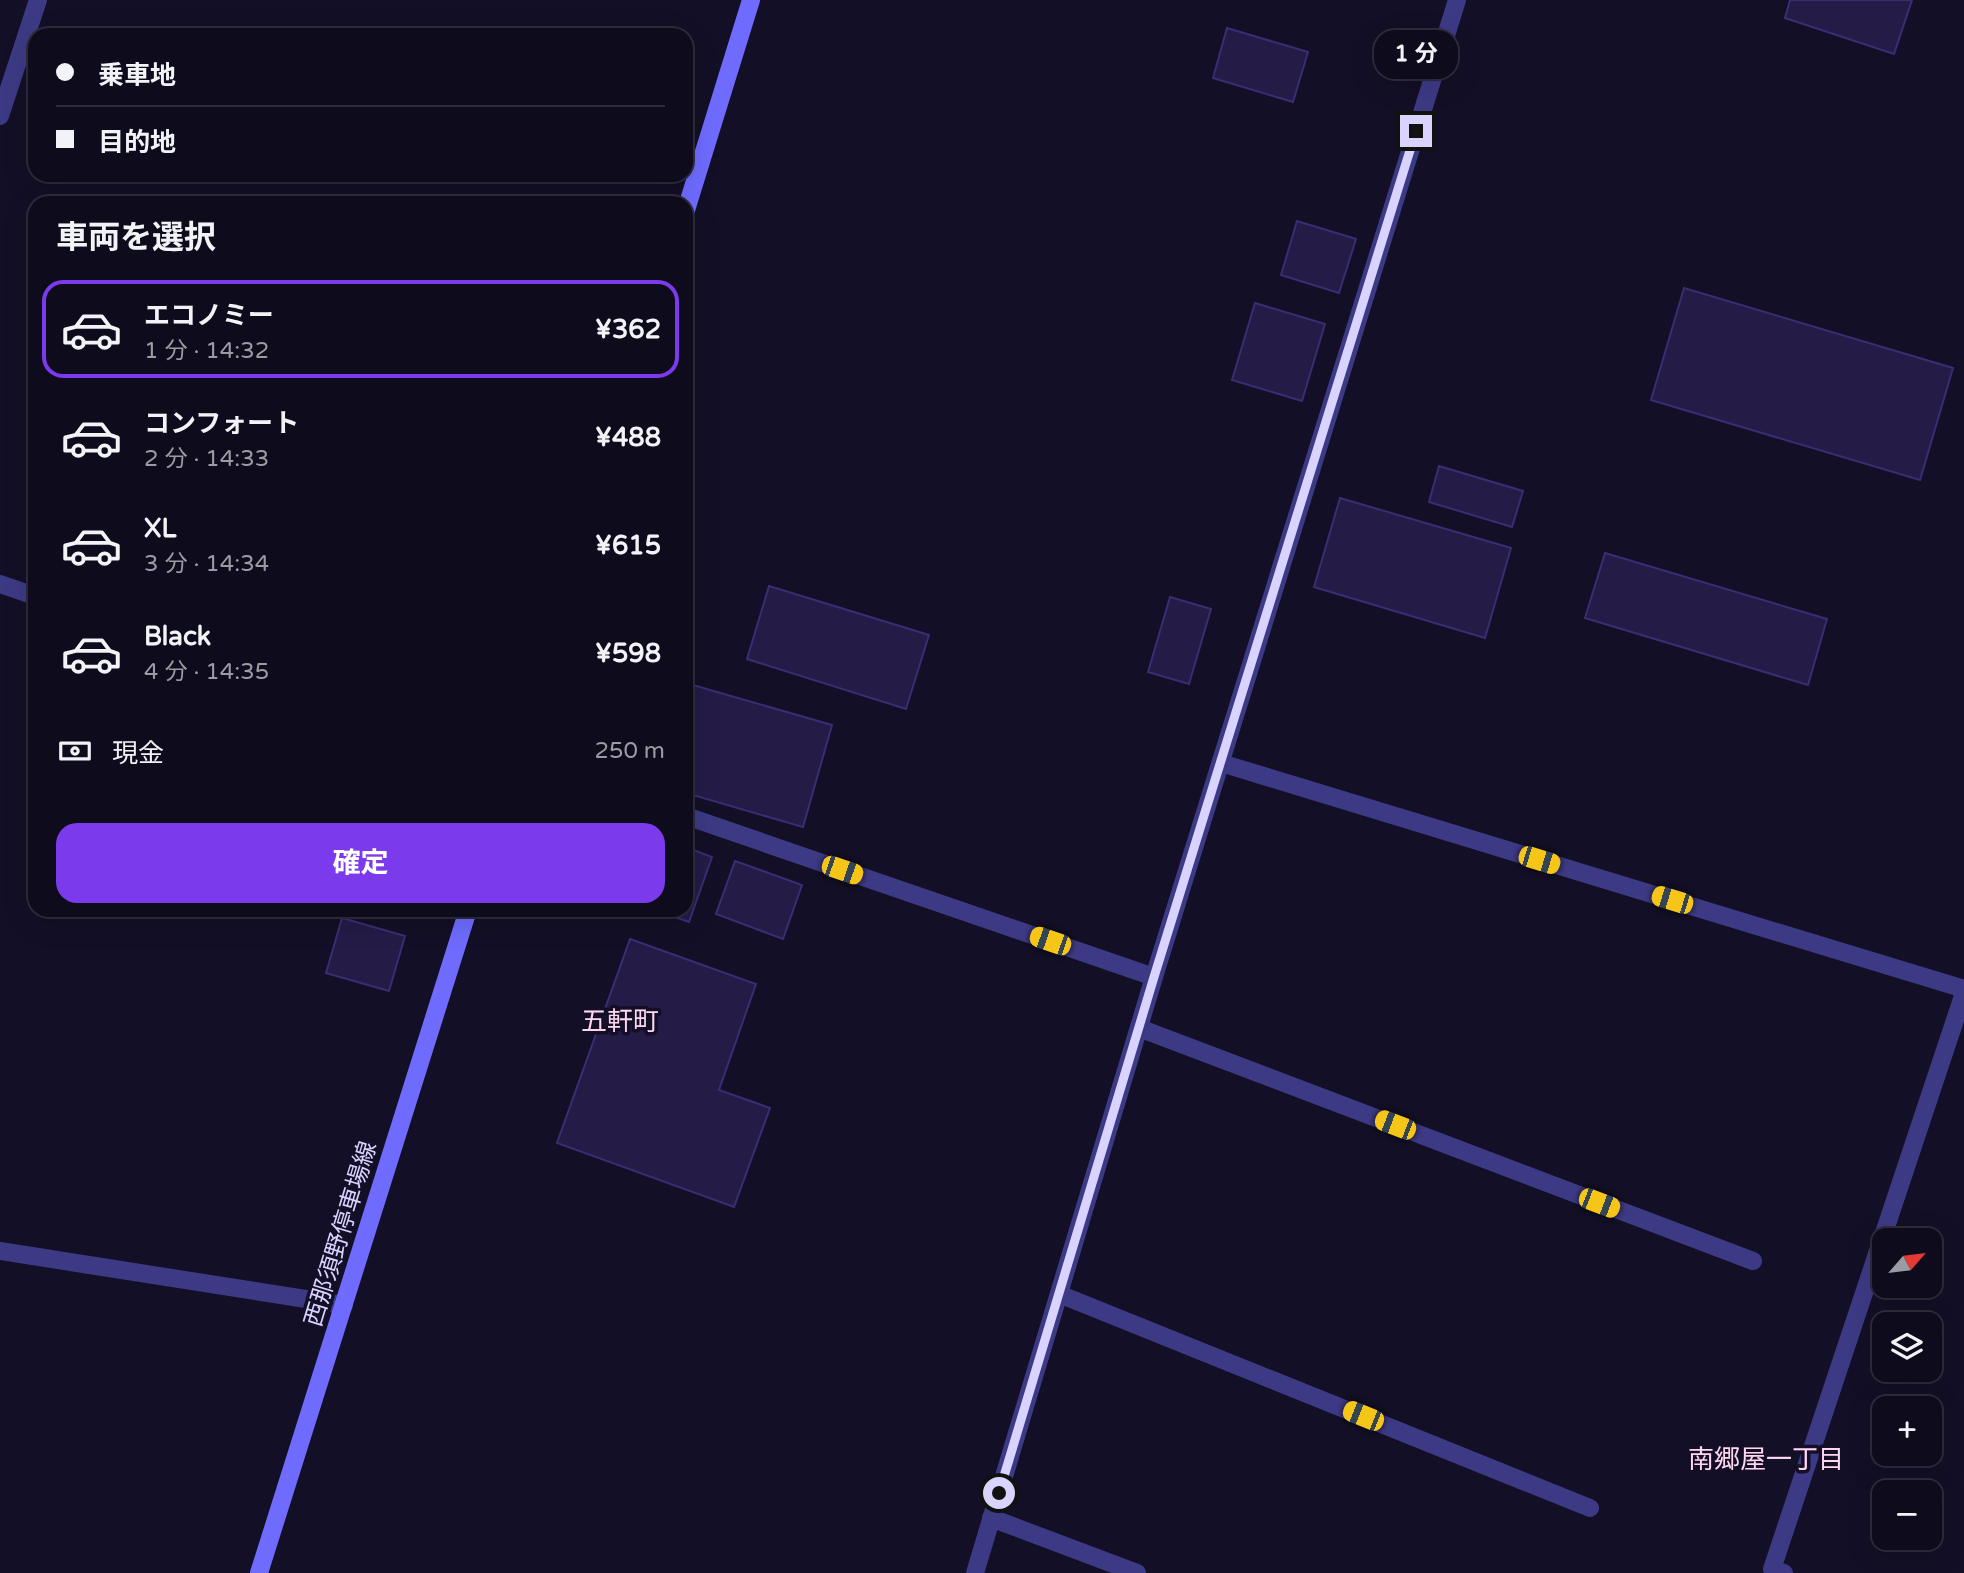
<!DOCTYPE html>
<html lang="ja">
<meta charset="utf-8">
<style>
:root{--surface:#0e0b1c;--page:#1c1929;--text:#f1f3f6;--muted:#9b9ba3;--line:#2e2b3b;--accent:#7c3aed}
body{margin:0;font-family:"Varela Round","Noto Sans JP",sans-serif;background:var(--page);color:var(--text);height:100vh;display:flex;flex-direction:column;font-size:26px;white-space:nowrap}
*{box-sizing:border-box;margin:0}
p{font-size:23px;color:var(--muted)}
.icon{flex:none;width:38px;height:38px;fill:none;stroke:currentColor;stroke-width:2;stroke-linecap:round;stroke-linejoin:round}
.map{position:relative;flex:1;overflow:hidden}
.drawer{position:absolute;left:28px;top:196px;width:665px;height:721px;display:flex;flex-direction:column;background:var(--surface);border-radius:21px;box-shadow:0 7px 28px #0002,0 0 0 2px var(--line)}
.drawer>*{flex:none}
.guide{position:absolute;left:28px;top:28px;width:665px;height:154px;border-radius:21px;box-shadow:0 7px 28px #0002,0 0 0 2px var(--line);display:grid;align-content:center;height:154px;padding:0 28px;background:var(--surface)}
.needle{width:46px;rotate:62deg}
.controls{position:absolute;left:1872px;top:1228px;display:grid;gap:14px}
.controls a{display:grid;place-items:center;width:70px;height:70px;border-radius:14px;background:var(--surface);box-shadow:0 7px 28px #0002,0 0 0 2px var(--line);font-size:35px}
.end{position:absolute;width:32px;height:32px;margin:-16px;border:9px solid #d9d4ff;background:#111;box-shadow:0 0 0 4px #111}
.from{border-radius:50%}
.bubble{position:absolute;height:49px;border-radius:21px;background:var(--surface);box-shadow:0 7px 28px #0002,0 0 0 2px var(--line);font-size:23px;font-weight:700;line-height:49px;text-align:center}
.car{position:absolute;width:21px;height:42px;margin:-21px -10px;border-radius:9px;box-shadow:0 0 5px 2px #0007;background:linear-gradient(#f5c518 24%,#345 0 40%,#f5c518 0 76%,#345 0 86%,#f5c518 0)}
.guide b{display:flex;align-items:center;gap:24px;height:66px;font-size:26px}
.guide b+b{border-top:2px solid var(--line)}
.guide i{width:18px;height:18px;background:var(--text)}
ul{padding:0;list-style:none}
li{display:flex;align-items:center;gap:21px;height:98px;margin:0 14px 10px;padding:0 14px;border:4px solid transparent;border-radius:21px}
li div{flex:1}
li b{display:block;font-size:26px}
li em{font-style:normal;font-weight:700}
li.selected{border-color:var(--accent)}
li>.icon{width:63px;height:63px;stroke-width:1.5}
h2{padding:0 28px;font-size:32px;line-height:84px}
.pay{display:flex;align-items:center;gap:18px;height:77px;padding:0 28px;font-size:26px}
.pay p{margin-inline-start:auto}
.action{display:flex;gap:14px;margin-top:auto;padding:14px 28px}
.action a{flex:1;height:80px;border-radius:21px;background:var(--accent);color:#fff;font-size:28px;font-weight:700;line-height:80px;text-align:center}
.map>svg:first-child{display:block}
.building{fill:#241b47;stroke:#3b2d73;stroke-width:2}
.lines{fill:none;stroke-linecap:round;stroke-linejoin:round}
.lane{stroke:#3d3a85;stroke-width:18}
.street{stroke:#3d3a85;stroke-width:18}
.secondary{stroke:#6f6bff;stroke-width:18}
.route{stroke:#d9d4ff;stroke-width:9}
.labels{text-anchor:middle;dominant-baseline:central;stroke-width:7;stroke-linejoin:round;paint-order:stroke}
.street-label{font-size:24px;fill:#d9d4ff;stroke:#130f26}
.neighbourhood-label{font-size:26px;fill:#ffd6f0;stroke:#130f26}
</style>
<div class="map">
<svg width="1964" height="1573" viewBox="0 0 1964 1573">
<rect width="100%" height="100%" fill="#130f26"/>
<path class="building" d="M1790,0H1912L1894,54L1785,18Z
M1227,28L1308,52L1293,102L1213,78Z
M1297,221L1356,239L1339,293L1281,275Z
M1684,288L1953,368L1920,480L1651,400Z
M1255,303L1325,324L1302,401L1232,380Z
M1439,466L1523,491L1512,527L1429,502Z
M1340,498L1511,548L1485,638L1314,587Z
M1605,553L1827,619L1808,685L1585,618Z
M769,586L929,635L906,709L747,659Z
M1170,597L1211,609L1189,684L1148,672Z
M686,683L832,725L803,827L686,793Z
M686,847L712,857L689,922L655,910H686Z
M735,861L802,885L783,939L716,914Z
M342,918L405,936L389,991L326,973Z
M630,939L756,984L719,1090L770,1108L734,1207L557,1143Z"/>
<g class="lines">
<path class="lane" d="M1221,763L1964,989
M1139,1028L1753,1261
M1059,1294L1590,1508
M991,1518L1137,1573
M1784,1573L1772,1569L1964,993"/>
<path class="street" d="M0,116L38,0
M0,584L35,596
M686,816L1154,977
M0,1251L344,1305
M975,1573L1154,977L1457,0"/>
<path class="secondary" d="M686,210L751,0
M259,1573L468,910"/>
</g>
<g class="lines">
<path class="route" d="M999,1493L1154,977L1416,131"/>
</g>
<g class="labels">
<g class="street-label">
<text transform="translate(341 1234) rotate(-73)">西那須野停車場線</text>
</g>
<g class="neighbourhood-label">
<text x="620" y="1021">五軒町</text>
<text x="1766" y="1459">南郷屋一丁目</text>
</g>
</g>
</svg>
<div class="controls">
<a><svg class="needle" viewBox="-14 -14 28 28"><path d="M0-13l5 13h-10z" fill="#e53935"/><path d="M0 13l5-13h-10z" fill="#9b9ba3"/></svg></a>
<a><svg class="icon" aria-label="layers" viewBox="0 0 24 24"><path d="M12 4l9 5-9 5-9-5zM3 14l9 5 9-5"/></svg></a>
<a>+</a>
<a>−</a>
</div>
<i class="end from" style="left:999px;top:1493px"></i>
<i class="end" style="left:1416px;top:131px"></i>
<div class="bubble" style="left:1374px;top:30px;width:84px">1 分</div>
<i class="car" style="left:1539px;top:860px;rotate:107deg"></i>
<i class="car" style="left:842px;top:870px;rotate:109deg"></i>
<i class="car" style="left:1672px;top:900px;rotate:287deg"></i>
<i class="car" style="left:1050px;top:941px;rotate:289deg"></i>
<i class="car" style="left:1395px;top:1125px;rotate:291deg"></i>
<i class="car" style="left:1599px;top:1203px;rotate:111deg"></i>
<i class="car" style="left:1363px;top:1416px;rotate:292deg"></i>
<div class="guide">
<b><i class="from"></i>乗車地</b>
<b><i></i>目的地</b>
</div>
<section class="drawer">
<h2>車両を選択</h2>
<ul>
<li class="selected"><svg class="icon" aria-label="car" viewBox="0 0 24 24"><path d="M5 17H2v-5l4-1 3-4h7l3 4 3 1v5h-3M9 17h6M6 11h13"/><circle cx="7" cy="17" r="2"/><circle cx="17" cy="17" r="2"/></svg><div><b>エコノミー</b><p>1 分 · 14:32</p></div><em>¥362</em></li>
<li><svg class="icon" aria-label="car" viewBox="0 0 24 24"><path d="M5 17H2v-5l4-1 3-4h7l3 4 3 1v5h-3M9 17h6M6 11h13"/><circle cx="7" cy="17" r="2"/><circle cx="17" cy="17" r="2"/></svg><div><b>コンフォート</b><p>2 分 · 14:33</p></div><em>¥488</em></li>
<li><svg class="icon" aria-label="car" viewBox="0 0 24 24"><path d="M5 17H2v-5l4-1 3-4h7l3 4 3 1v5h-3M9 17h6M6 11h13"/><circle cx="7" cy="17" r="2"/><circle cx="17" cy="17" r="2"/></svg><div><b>XL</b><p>3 分 · 14:34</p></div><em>¥615</em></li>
<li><svg class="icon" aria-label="car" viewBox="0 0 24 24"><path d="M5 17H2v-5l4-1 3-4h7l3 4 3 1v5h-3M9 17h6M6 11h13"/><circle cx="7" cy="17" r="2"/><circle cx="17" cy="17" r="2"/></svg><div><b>Black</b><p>4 分 · 14:35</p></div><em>¥598</em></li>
</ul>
<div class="pay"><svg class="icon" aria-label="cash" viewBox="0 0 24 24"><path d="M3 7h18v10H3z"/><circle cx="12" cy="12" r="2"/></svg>現金<p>250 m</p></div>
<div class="action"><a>確定</a></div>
</section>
</div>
